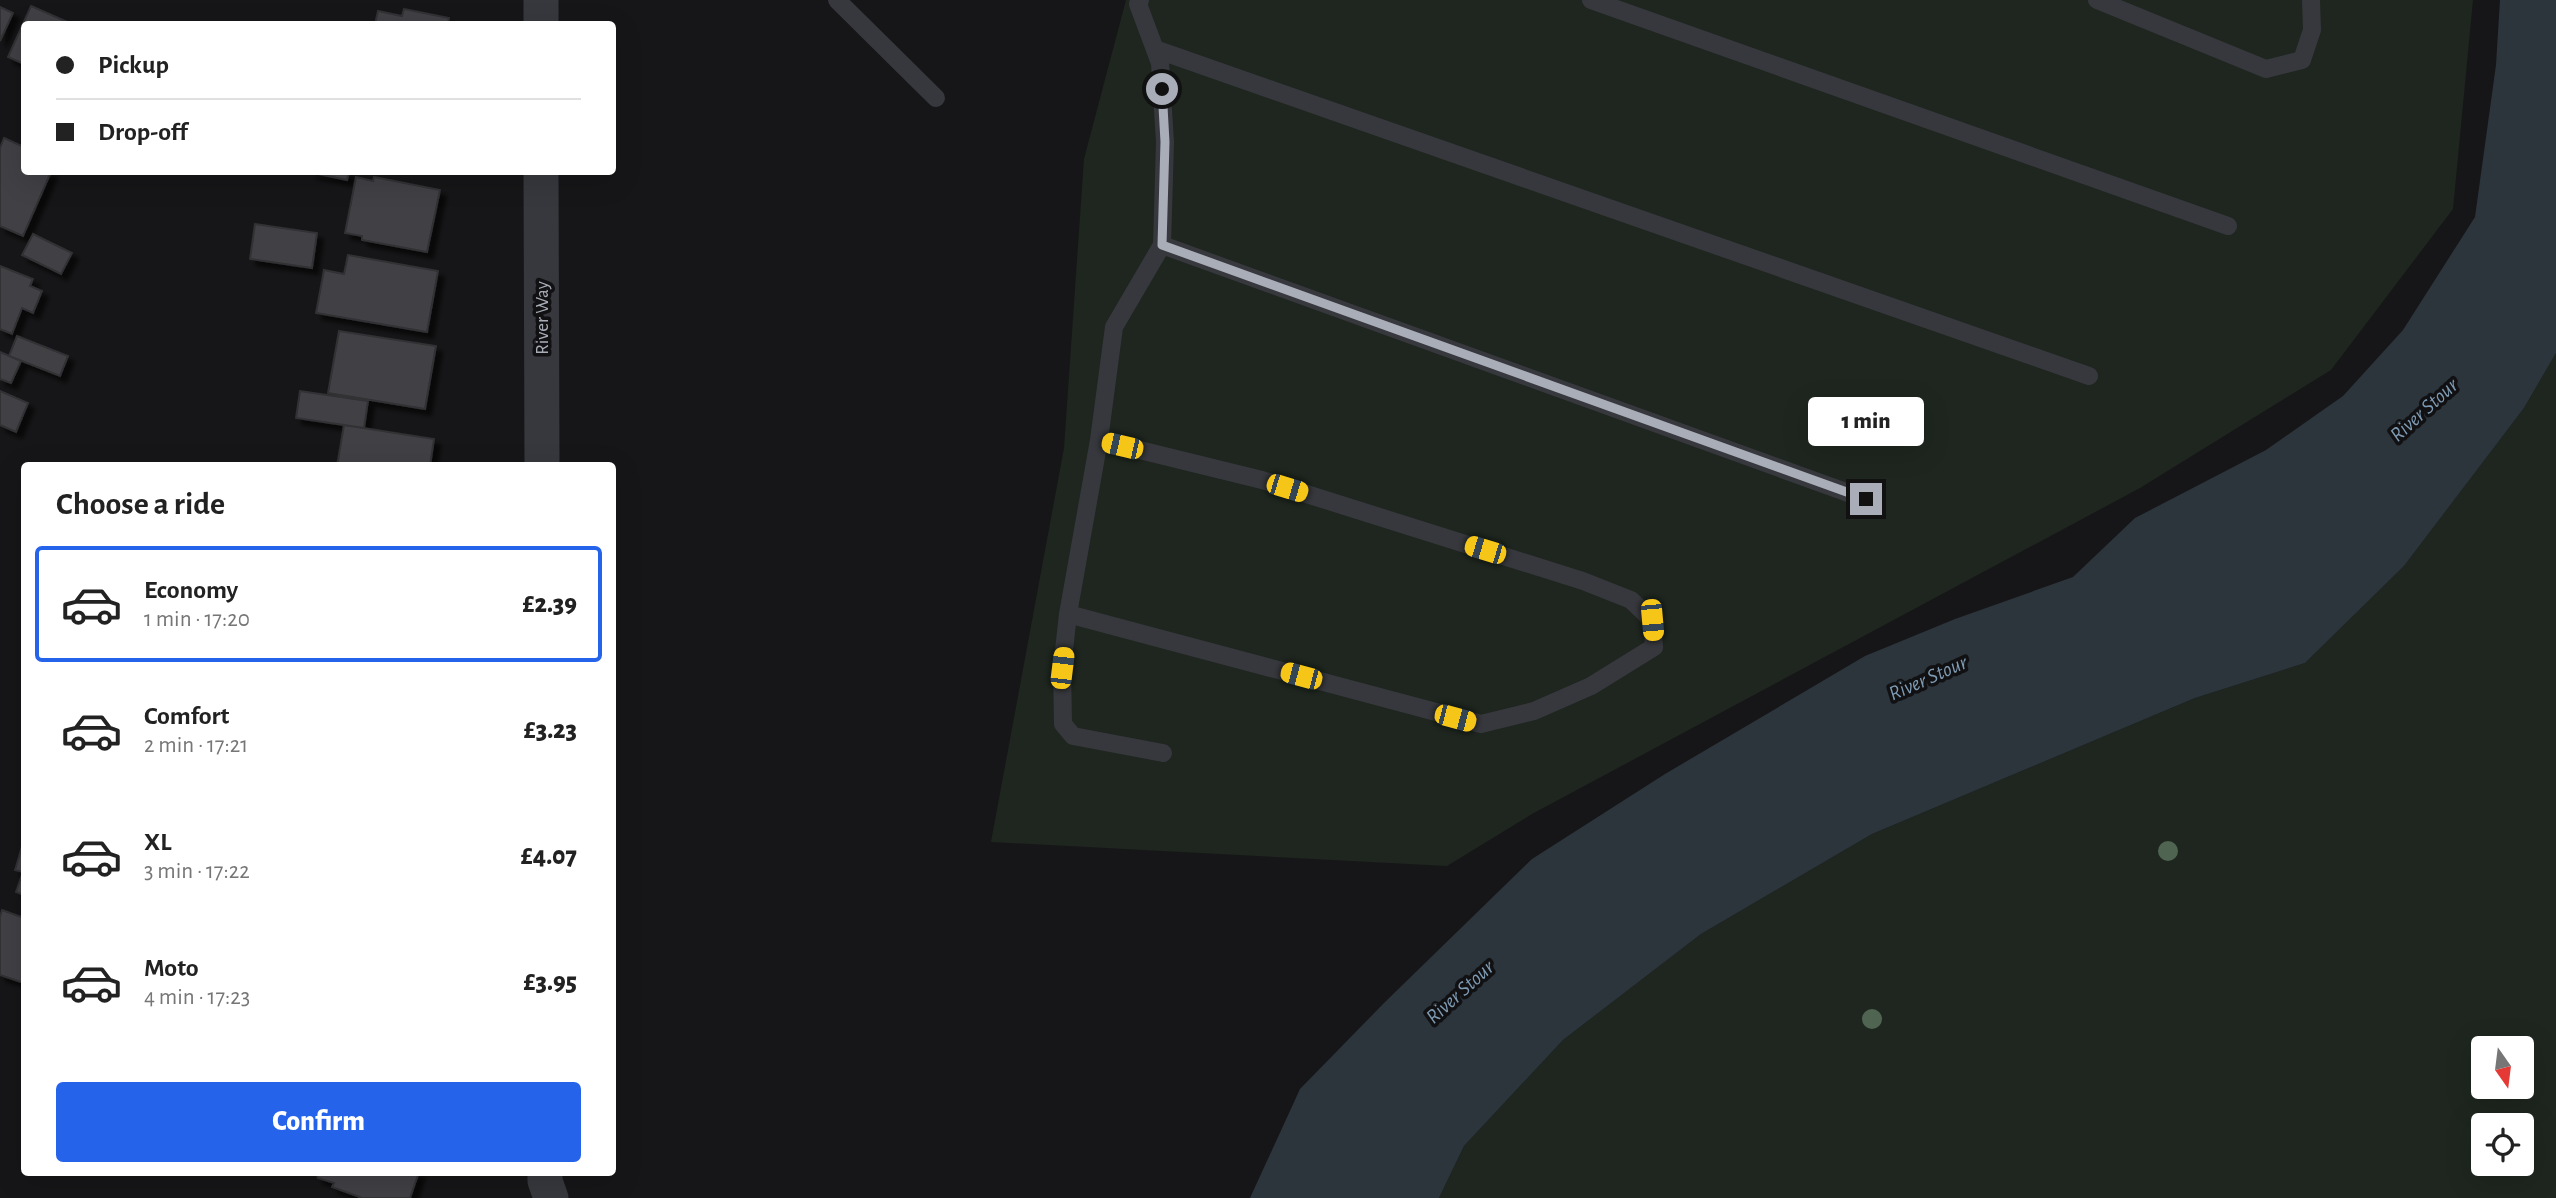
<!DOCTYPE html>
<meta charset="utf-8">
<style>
:root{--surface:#fff;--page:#f2f2f2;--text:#222;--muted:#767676;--line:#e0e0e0;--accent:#2563eb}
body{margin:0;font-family:"Alegreya Sans",sans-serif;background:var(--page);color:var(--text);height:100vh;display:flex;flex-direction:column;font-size:26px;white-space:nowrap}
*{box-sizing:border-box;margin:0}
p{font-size:23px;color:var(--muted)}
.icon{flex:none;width:38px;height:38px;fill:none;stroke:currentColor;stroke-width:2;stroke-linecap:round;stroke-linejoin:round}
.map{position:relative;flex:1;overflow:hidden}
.panel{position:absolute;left:21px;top:462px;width:595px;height:714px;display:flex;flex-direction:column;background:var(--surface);border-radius:7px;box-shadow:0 7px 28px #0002}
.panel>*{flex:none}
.guide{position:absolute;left:21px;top:21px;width:595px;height:154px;border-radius:7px;box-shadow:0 7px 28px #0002;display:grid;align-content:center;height:154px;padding:0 35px;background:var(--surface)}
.needle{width:46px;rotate:166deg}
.controls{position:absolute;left:2471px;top:1036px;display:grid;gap:14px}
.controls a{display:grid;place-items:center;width:63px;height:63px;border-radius:7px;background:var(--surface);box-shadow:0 7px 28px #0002;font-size:35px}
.end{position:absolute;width:32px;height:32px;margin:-16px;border:9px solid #a8adb8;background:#111;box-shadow:0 0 0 4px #111}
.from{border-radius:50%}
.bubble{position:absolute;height:49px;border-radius:7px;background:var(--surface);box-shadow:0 7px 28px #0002;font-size:23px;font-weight:800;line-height:49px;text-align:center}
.car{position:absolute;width:21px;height:42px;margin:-21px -10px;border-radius:9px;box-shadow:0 0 5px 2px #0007;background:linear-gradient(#f5c518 24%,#345 0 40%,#f5c518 0 76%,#345 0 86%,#f5c518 0)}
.guide b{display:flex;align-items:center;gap:24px;height:66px;font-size:26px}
.guide b+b{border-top:2px solid var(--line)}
.guide i{width:18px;height:18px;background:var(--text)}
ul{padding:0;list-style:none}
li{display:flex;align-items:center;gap:21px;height:116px;margin:0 14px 10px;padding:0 21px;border:4px solid transparent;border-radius:7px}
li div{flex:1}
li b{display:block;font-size:26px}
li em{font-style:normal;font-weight:800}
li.on{border-color:var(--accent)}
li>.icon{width:63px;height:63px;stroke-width:1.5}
h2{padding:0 35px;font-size:32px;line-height:84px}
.action{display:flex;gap:14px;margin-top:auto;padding:14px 35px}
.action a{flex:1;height:80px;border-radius:7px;background:var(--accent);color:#fff;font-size:28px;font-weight:800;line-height:80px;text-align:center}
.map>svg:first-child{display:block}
.green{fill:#1e261f;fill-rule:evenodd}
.water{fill:#2c353c}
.building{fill:#404145;stroke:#303034;stroke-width:2;filter:url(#shadow)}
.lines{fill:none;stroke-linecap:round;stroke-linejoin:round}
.lane{stroke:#37383d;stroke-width:18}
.street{stroke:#37383d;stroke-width:35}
.tree{fill:#506452}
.route{stroke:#a8adb8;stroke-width:9}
.labels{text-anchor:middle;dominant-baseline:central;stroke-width:7;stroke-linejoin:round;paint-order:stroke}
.street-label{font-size:19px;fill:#a8adb8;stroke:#111113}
.water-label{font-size:21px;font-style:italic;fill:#7f9bb3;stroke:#111113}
</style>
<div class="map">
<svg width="2556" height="1198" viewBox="0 0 2556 1198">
<defs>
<filter id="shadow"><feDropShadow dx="6" dy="6" stdDeviation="2" flood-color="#0009"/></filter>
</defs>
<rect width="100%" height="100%" fill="#161618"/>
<path class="green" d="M1126,0H2473L2453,209L2331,370L2140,488L1532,814L1447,866L991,842L1064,448L1084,159Z
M2556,353V1198H1439L1464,1146L1563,1040L1701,934L1872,834L2195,698L2305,663L2404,566L2524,408ZM2483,1048H2522V1087H2483ZM2483,1125H2522V1164H2483Z"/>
<path class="water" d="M2500,0H2556V353L2524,408L2404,566L2305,663L2195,698L1872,834L1701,934L1563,1040L1464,1146L1439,1198H1250L1300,1089L1384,1003L1532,859L1665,774L1865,656L1955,619L2073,577L2135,518L2266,450L2343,396L2403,330L2475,217L2496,65Z"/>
<path class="building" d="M31,6L72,24H24V64L8,57Z
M0,7L13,13L0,41Z
M404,9L449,18L448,24H375L378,11L402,16Z
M4,138L24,147V172H51L23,236L0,226V148Z
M309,172H349L347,180Z
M356,177L373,181L374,177L440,190L427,252L362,240V236L345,233Z
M255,224L317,233L312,268L250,259Z
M33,234L72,253L61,274L22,255Z
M348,255L438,271L427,332L316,313L324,270L344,274Z
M0,266L33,279L30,286L42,291L33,313L22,308L12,334L0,329Z
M339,331L436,346L425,409L328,393Z
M17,336L68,356L60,376L9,356Z
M0,352L21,361L11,383L0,379Z
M0,391L28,403L16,432L0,425Z
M300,391L368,401L364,428L296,418Z
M344,425L434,439L430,466H337Z
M24,840V895L16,892L23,872L15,870Z
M2,910L24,918V983L0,975V917Z
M316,1172H419L410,1198H362L332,1187L334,1183L318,1178Z"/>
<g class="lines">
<path class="lane" d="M837,0L936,98
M1140,0L1138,4L1160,63L1165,142L1162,245L1114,327L1099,440L1068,614L1062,668L1063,724L1073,736L1163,753
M1591,0L2228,226
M2097,0L2266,69L2302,60L2312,30L2311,0
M1155,49L2089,376
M1162,245L1865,499
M1068,614L1481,724L1534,711L1591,686L1654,647L1652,620L1631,600L1583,581L1262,480L1099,440"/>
<path class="street" d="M541,0V24
M541,172L542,466
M545,1172V1181L551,1198"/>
</g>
<g class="tree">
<circle cx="2168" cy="851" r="10"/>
<circle cx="1872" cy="1019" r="10"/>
</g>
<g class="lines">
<path class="route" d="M1162,89L1165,142L1162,245L1866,499"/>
</g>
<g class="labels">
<g class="street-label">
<text transform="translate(542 318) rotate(-90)">River Way</text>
</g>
<g class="water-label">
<text transform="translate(2424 410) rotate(-42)">River Stour</text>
<text transform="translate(1928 678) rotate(-24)">River Stour</text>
<text transform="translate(1460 992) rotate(-42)">River Stour</text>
</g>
</g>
</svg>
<div class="controls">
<a><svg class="needle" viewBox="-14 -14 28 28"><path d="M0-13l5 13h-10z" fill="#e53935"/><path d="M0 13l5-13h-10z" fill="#767676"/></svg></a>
<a><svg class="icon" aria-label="locate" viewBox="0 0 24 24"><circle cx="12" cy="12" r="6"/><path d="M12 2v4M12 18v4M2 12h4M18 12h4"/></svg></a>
</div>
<i class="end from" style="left:1162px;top:89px"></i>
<i class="end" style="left:1866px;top:499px"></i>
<div class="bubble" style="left:1808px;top:397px;width:116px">1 min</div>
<i class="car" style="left:1122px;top:446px;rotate:283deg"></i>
<i class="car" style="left:1287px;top:488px;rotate:107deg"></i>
<i class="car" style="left:1485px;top:550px;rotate:287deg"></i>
<i class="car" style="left:1652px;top:620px;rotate:175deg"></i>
<i class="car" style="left:1062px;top:668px;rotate:7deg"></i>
<i class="car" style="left:1301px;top:676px;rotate:285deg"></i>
<i class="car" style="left:1455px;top:718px;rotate:105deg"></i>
<div class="guide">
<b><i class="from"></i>Pickup</b>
<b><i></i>Drop-off</b>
</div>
<section class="panel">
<h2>Choose a ride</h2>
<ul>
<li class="on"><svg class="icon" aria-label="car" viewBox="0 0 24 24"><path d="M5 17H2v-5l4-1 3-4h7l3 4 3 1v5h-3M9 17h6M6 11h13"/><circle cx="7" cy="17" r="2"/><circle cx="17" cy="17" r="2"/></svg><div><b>Economy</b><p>1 min · 17:20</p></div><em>£2.39</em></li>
<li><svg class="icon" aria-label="car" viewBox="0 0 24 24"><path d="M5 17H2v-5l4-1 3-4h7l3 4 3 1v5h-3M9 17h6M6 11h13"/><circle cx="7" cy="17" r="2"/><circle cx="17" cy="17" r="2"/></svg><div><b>Comfort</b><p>2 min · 17:21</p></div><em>£3.23</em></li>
<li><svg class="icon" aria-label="car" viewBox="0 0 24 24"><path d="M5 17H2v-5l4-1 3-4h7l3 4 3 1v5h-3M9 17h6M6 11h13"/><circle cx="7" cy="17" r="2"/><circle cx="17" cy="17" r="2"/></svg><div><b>XL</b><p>3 min · 17:22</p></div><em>£4.07</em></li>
<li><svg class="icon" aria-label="car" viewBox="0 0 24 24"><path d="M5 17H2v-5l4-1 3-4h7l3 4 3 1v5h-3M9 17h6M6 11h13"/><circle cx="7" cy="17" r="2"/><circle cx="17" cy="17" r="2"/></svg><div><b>Moto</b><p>4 min · 17:23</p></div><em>£3.95</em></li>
</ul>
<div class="action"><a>Confirm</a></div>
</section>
</div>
